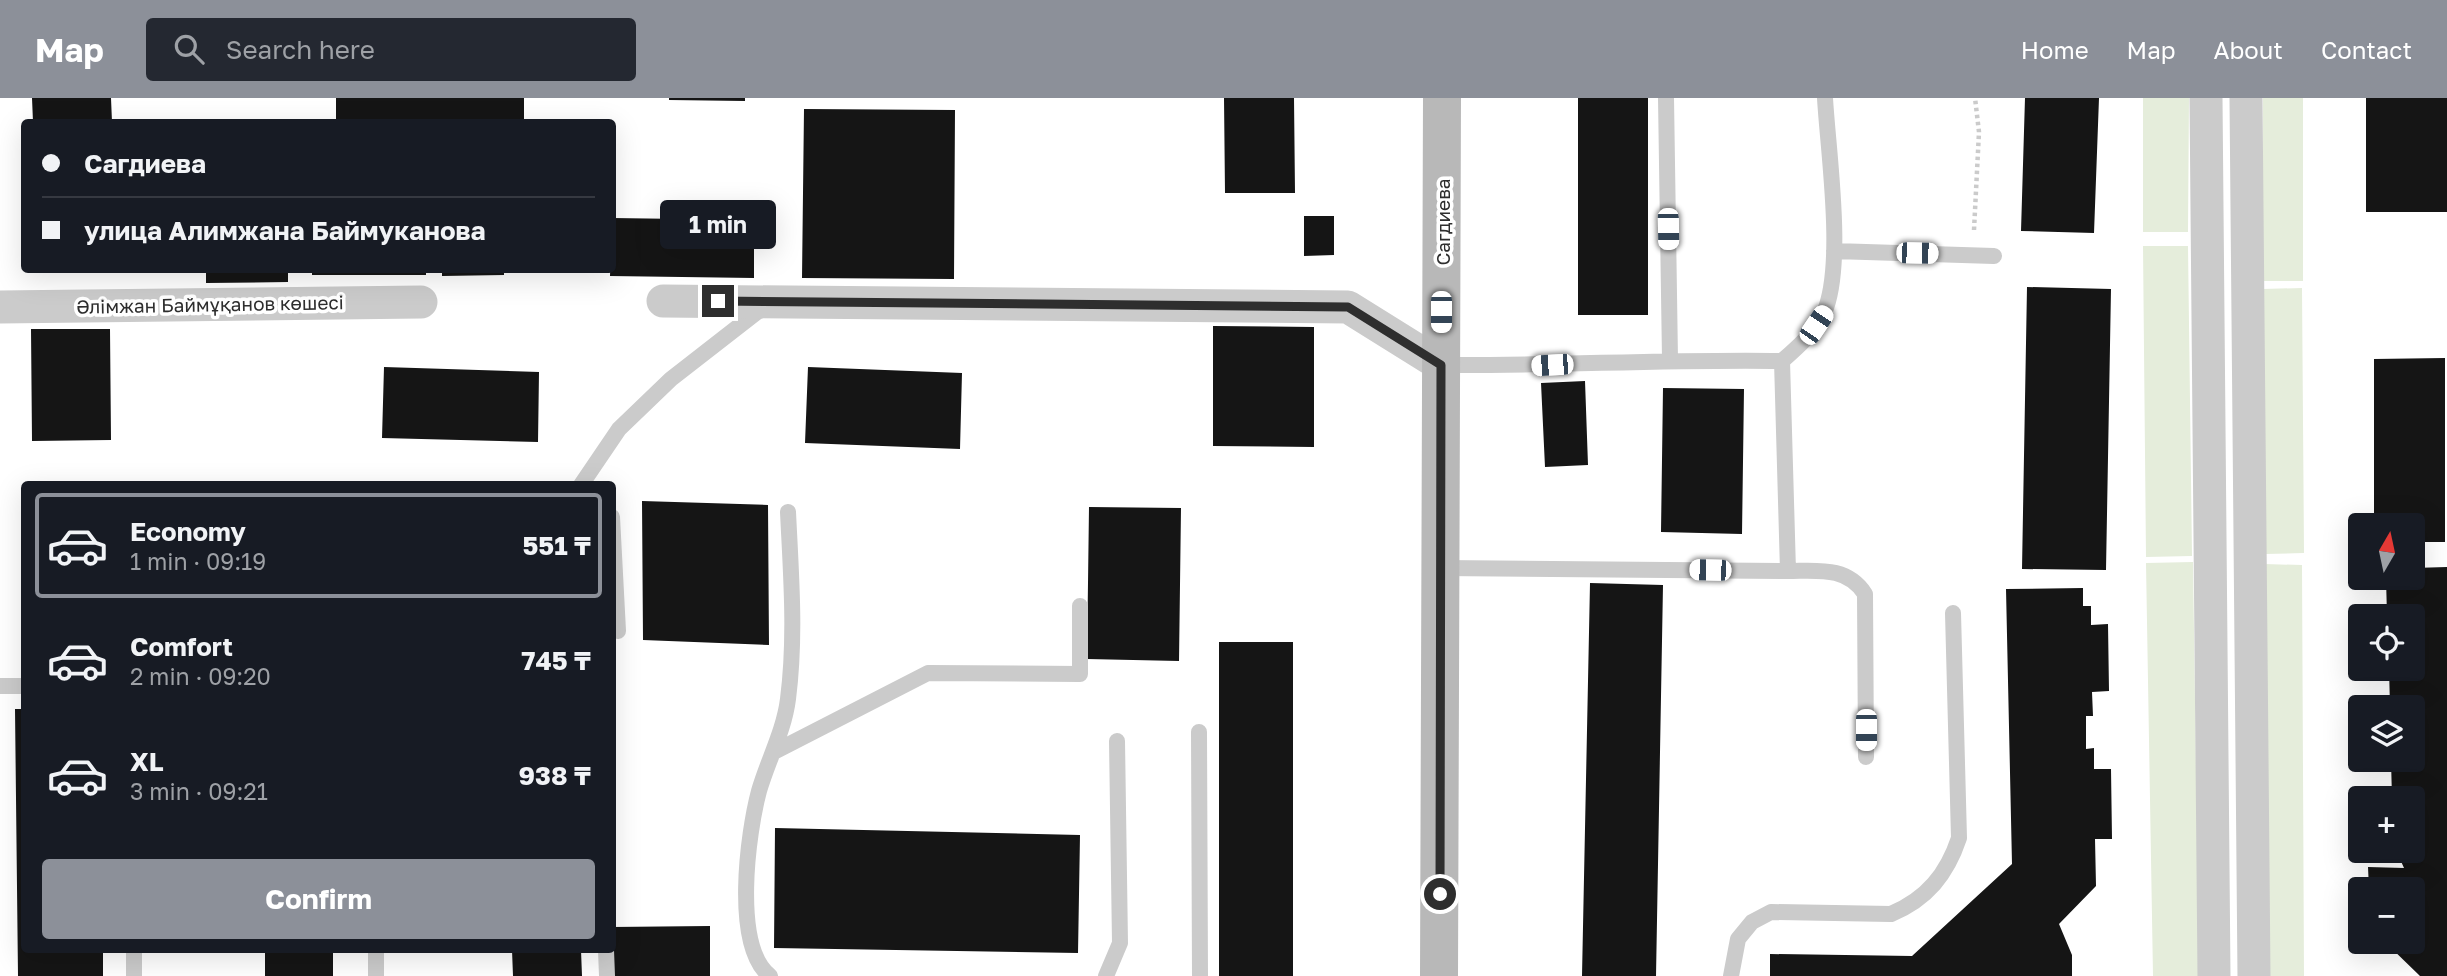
<!DOCTYPE html>
<meta charset="utf-8">
<style>
:root{--surface:#171b24;--page:#242831;--text:#f1f3f6;--muted:#9ea1a6;--line:#363941;--accent:#8c9099}
body{margin:0;font-family:"Golos Text",sans-serif;background:var(--page);color:var(--text);height:100vh;display:flex;flex-direction:column;font-size:26px;white-space:nowrap}
*{box-sizing:border-box;margin:0}
p{font-size:23px;color:var(--muted)}
.icon{flex:none;width:38px;height:38px;fill:none;stroke:currentColor;stroke-width:2;stroke-linecap:round;stroke-linejoin:round}
.map{position:relative;flex:1;overflow:hidden}
.details{position:absolute;left:21px;top:383px;width:595px;height:472px;display:flex;flex-direction:column;background:var(--surface);border-radius:7px;box-shadow:0 7px 28px #0002}
.details>*{flex:none}
.guide{position:absolute;left:21px;top:21px;width:595px;height:154px;border-radius:7px;box-shadow:0 7px 28px #0002;display:grid;align-content:center;height:154px;padding:0 21px;background:var(--surface)}
.needle{width:46px;rotate:9deg}
.controls{position:absolute;left:2348px;top:415px;display:grid;gap:14px}
.controls a{display:grid;place-items:center;width:77px;height:77px;border-radius:7px;background:var(--surface);box-shadow:0 7px 28px #0002;font-size:35px}
.end{position:absolute;width:32px;height:32px;margin:-16px;border:9px solid #2e2e2e;background:#fff;box-shadow:0 0 0 4px #fff}
.from{border-radius:50%}
.bubble{position:absolute;height:49px;border-radius:7px;background:var(--surface);box-shadow:0 7px 28px #0002;font-size:23px;font-weight:700;line-height:49px;text-align:center}
.car{position:absolute;width:21px;height:42px;margin:-21px -10px;border-radius:9px;box-shadow:0 0 5px 2px #0007;background:linear-gradient(#fff 24%,#345 0 40%,#fff 0 76%,#345 0 86%,#fff 0)}
.guide b{display:flex;align-items:center;gap:24px;height:66px;font-size:26px}
.guide b+b{border-top:2px solid var(--line)}
.guide i{width:18px;height:18px;background:var(--text)}
ul{padding:12px 0 0;list-style:none}
li{display:flex;align-items:center;gap:21px;height:105px;margin:0 14px 10px;padding:0 7px;border:4px solid transparent;border-radius:7px}
li div{flex:1}
li b{display:block;font-size:26px}
li em{font-style:normal;font-weight:700}
li.current{border-color:var(--accent)}
li>.icon{width:63px;height:63px;stroke-width:1.5}
.primary-button{display:flex;gap:14px;margin-top:auto;padding:14px 21px}
.primary-button a{flex:1;height:80px;border-radius:7px;background:var(--accent);color:#fff;font-size:28px;font-weight:700;line-height:80px;text-align:center}
header{display:flex;align-items:center;gap:42px;box-sizing:border-box;height:98px;padding:0 35px;background:var(--accent);color:#fff}
header strong{font-size:33px}
nav{display:flex;gap:38px;margin-inline-start:auto;font-size:24px}
.search{width:490px;height:63px;background:var(--page);display:flex;align-items:center;gap:18px;box-sizing:border-box;padding:0 24px;border-radius:7px;color:var(--muted);font-size:26px}
.map>svg:first-child{display:block}
.green{fill:#e5eddb}
.building{fill:#151515}
.lines{fill:none;stroke-linecap:round;stroke-linejoin:round}
.path{stroke:#cbcbcb;stroke-width:4.5;stroke-dasharray:3.5 3.5;stroke-linecap:butt}
.lane{stroke:#cbcbcb;stroke-width:16}
.street{stroke:#cbcbcb;stroke-width:33}
.secondary{stroke:#b8b8b8;stroke-width:38}
.route{stroke:#2e2e2e;stroke-width:9}
.labels{text-anchor:middle;dominant-baseline:central;stroke-width:7;stroke-linejoin:round;paint-order:stroke}
.street-label{font-size:19px;fill:#2e2e2e;stroke:#fff}
</style>
<header>
<strong>Map</strong>
<div class="search"><svg class="icon" aria-label="search" viewBox="0 0 24 24"><circle cx="10" cy="10" r="6"/><path d="M15 15l6 6"/></svg>Search here</div>
<nav><a>Home</a><a>Map</a><a>About</a><a>Contact</a></nav>
</header>
<div class="map">
<svg width="2447" height="878" viewBox="0 0 2447 878">
<rect width="100%" height="100%" fill="#fff"/>
<path class="green" d="M2143,0H2189L2188,134H2143Z
M2263,0H2303V183H2263Z
M2143,148H2188L2192,458L2146,459Z
M2302,190L2304,455L2265,456L2263,191Z
M2193,464L2199,878H2153L2146,465Z
M2264,466L2302,467L2304,878H2267Z"/>
<path class="building" d="M32,0H111L112,24H33Z
M336,0H524V24H336Z
M669,0H745V3L669,2Z
M1224,0H1294L1295,95H1225Z
M1578,0H1648V217H1578Z
M2025,0H2099L2094,135L2021,133Z
M2366,0H2447V114H2366Z
M804,11L955,12L954,181L802,180Z
M1304,118H1334V157L1304,158Z
M612,120L754,122V180L610,178Z
M35,172H114V174L35,175Z
M206,172H288V184L206,185Z
M312,172H426V177H312Z
M442,172H504V177L442,178Z
M2027,189L2111,191L2106,472L2022,471Z
M1213,228L1314,229V349L1213,348Z
M31,231H110L111,342L32,343Z
M2445,260V444H2413V427H2374V261Z
M384,269L539,274L538,344L382,340Z
M808,269L962,275L960,351L805,345Z
M1585,283L1588,367L1545,369L1541,285Z
M1663,290L1744,291L1742,436L1661,434Z
M642,403L768,407L769,547L643,542Z
M1089,409L1181,410L1179,563L1087,561Z
M2447,469V878H2420L2385,844H2413V791H2369L2368,769L2404,770L2396,752H2413V700H2392L2391,662H2413V609H2390L2389,570H2413V518H2387L2386,480H2413V470Z
M1590,485L1663,487L1656,878H1582Z
M2083,490V508H2091V527L2108,526L2109,593L2092,594L2093,618H2086V651L2094,650V671H2111L2112,741H2095L2096,788L2059,826L2072,857V878H1770V856L1912,858L2012,766L2006,491Z
M1219,544H1293V878H1219Z
M15,611H24V852H103V878H18Z
M775,730L1080,737L1078,855L774,850Z
M710,828V878H612V829Z
M265,852H333V878H265Z
M512,852H581L582,878H513Z"/>
<g class="lines">
<path class="path" d="M1974,132L1979,34L1975,0"/>
<path class="lane" d="M1666,0L1670,261
M1825,0C1828,54 1845,167 1824,215C1815,234 1798,249 1782,263L1788,473C1817,473 1847,468 1865,496L1866,659
M1834,153L1994,158
M1441,267C1555,268 1668,261 1782,263
M581,387L619,331L671,281L766,207
M612,419L618,533
M1441,470L1788,473
M0,588H24
M1199,634L1200,878
M774,654L928,575L1080,576V508
M134,852V878
M376,852V878
M606,852L607,878
M770,878C732,848 748,734 759,693C768,662 784,633 788,601C796,538 791,477 788,414
M1106,878L1120,845L1117,643
M1731,878L1738,841L1752,824L1771,814L1891,816C1927,801 1947,776 1959,740L1953,515"/>
<path class="street" d="M2206,0L2214,878
M2246,0L2254,878
M663,203L1348,209L1441,267
M0,209L421,204"/>
<path class="secondary" d="M1439,878L1442,0"/>
</g>
<g class="lines">
<path class="route" d="M718,203L1348,209L1441,267L1440,796"/>
</g>
<g class="labels">
<g class="street-label">
<text transform="translate(1442 124) rotate(-90)">Сагдиева</text>
<text transform="translate(210 206) rotate(-1)">Әлімжан Баймұқанов көшесі</text>
</g>
</g>
</svg>
<div class="controls">
<a><svg class="needle" viewBox="-14 -14 28 28"><path d="M0-13l5 13h-10z" fill="#e53935"/><path d="M0 13l5-13h-10z" fill="#9ea1a6"/></svg></a>
<a><svg class="icon" aria-label="locate" viewBox="0 0 24 24"><circle cx="12" cy="12" r="6"/><path d="M12 2v4M12 18v4M2 12h4M18 12h4"/></svg></a>
<a><svg class="icon" aria-label="layers" viewBox="0 0 24 24"><path d="M12 4l9 5-9 5-9-5zM3 14l9 5 9-5"/></svg></a>
<a>+</a>
<a>−</a>
</div>
<i class="end from" style="left:1440px;top:796px"></i>
<i class="end" style="left:718px;top:203px"></i>
<div class="bubble" style="left:660px;top:102px;width:116px">1 min</div>
<i class="car" style="left:1668px;top:131px;rotate:179deg"></i>
<i class="car" style="left:1917px;top:155px;rotate:91deg"></i>
<i class="car" style="left:1441px;top:214px;rotate:180deg"></i>
<i class="car" style="left:1816px;top:227px;rotate:34deg"></i>
<i class="car" style="left:1552px;top:267px;rotate:267deg"></i>
<i class="car" style="left:1710px;top:472px;rotate:271deg"></i>
<i class="car" style="left:1866px;top:632px;rotate:180deg"></i>
<div class="guide">
<b><i class="from"></i>Сагдиева</b>
<b><i></i>улица Алимжана Баймуканова</b>
</div>
<section class="details">
<ul>
<li class="current"><svg class="icon" aria-label="car" viewBox="0 0 24 24"><path d="M5 17H2v-5l4-1 3-4h7l3 4 3 1v5h-3M9 17h6M6 11h13"/><circle cx="7" cy="17" r="2"/><circle cx="17" cy="17" r="2"/></svg><div><b>Economy</b><p>1 min · 09:19</p></div><em>551 ₸</em></li>
<li><svg class="icon" aria-label="car" viewBox="0 0 24 24"><path d="M5 17H2v-5l4-1 3-4h7l3 4 3 1v5h-3M9 17h6M6 11h13"/><circle cx="7" cy="17" r="2"/><circle cx="17" cy="17" r="2"/></svg><div><b>Comfort</b><p>2 min · 09:20</p></div><em>745 ₸</em></li>
<li><svg class="icon" aria-label="car" viewBox="0 0 24 24"><path d="M5 17H2v-5l4-1 3-4h7l3 4 3 1v5h-3M9 17h6M6 11h13"/><circle cx="7" cy="17" r="2"/><circle cx="17" cy="17" r="2"/></svg><div><b>XL</b><p>3 min · 09:21</p></div><em>938 ₸</em></li>
</ul>
<div class="primary-button"><a>Confirm</a></div>
</section>
</div>
